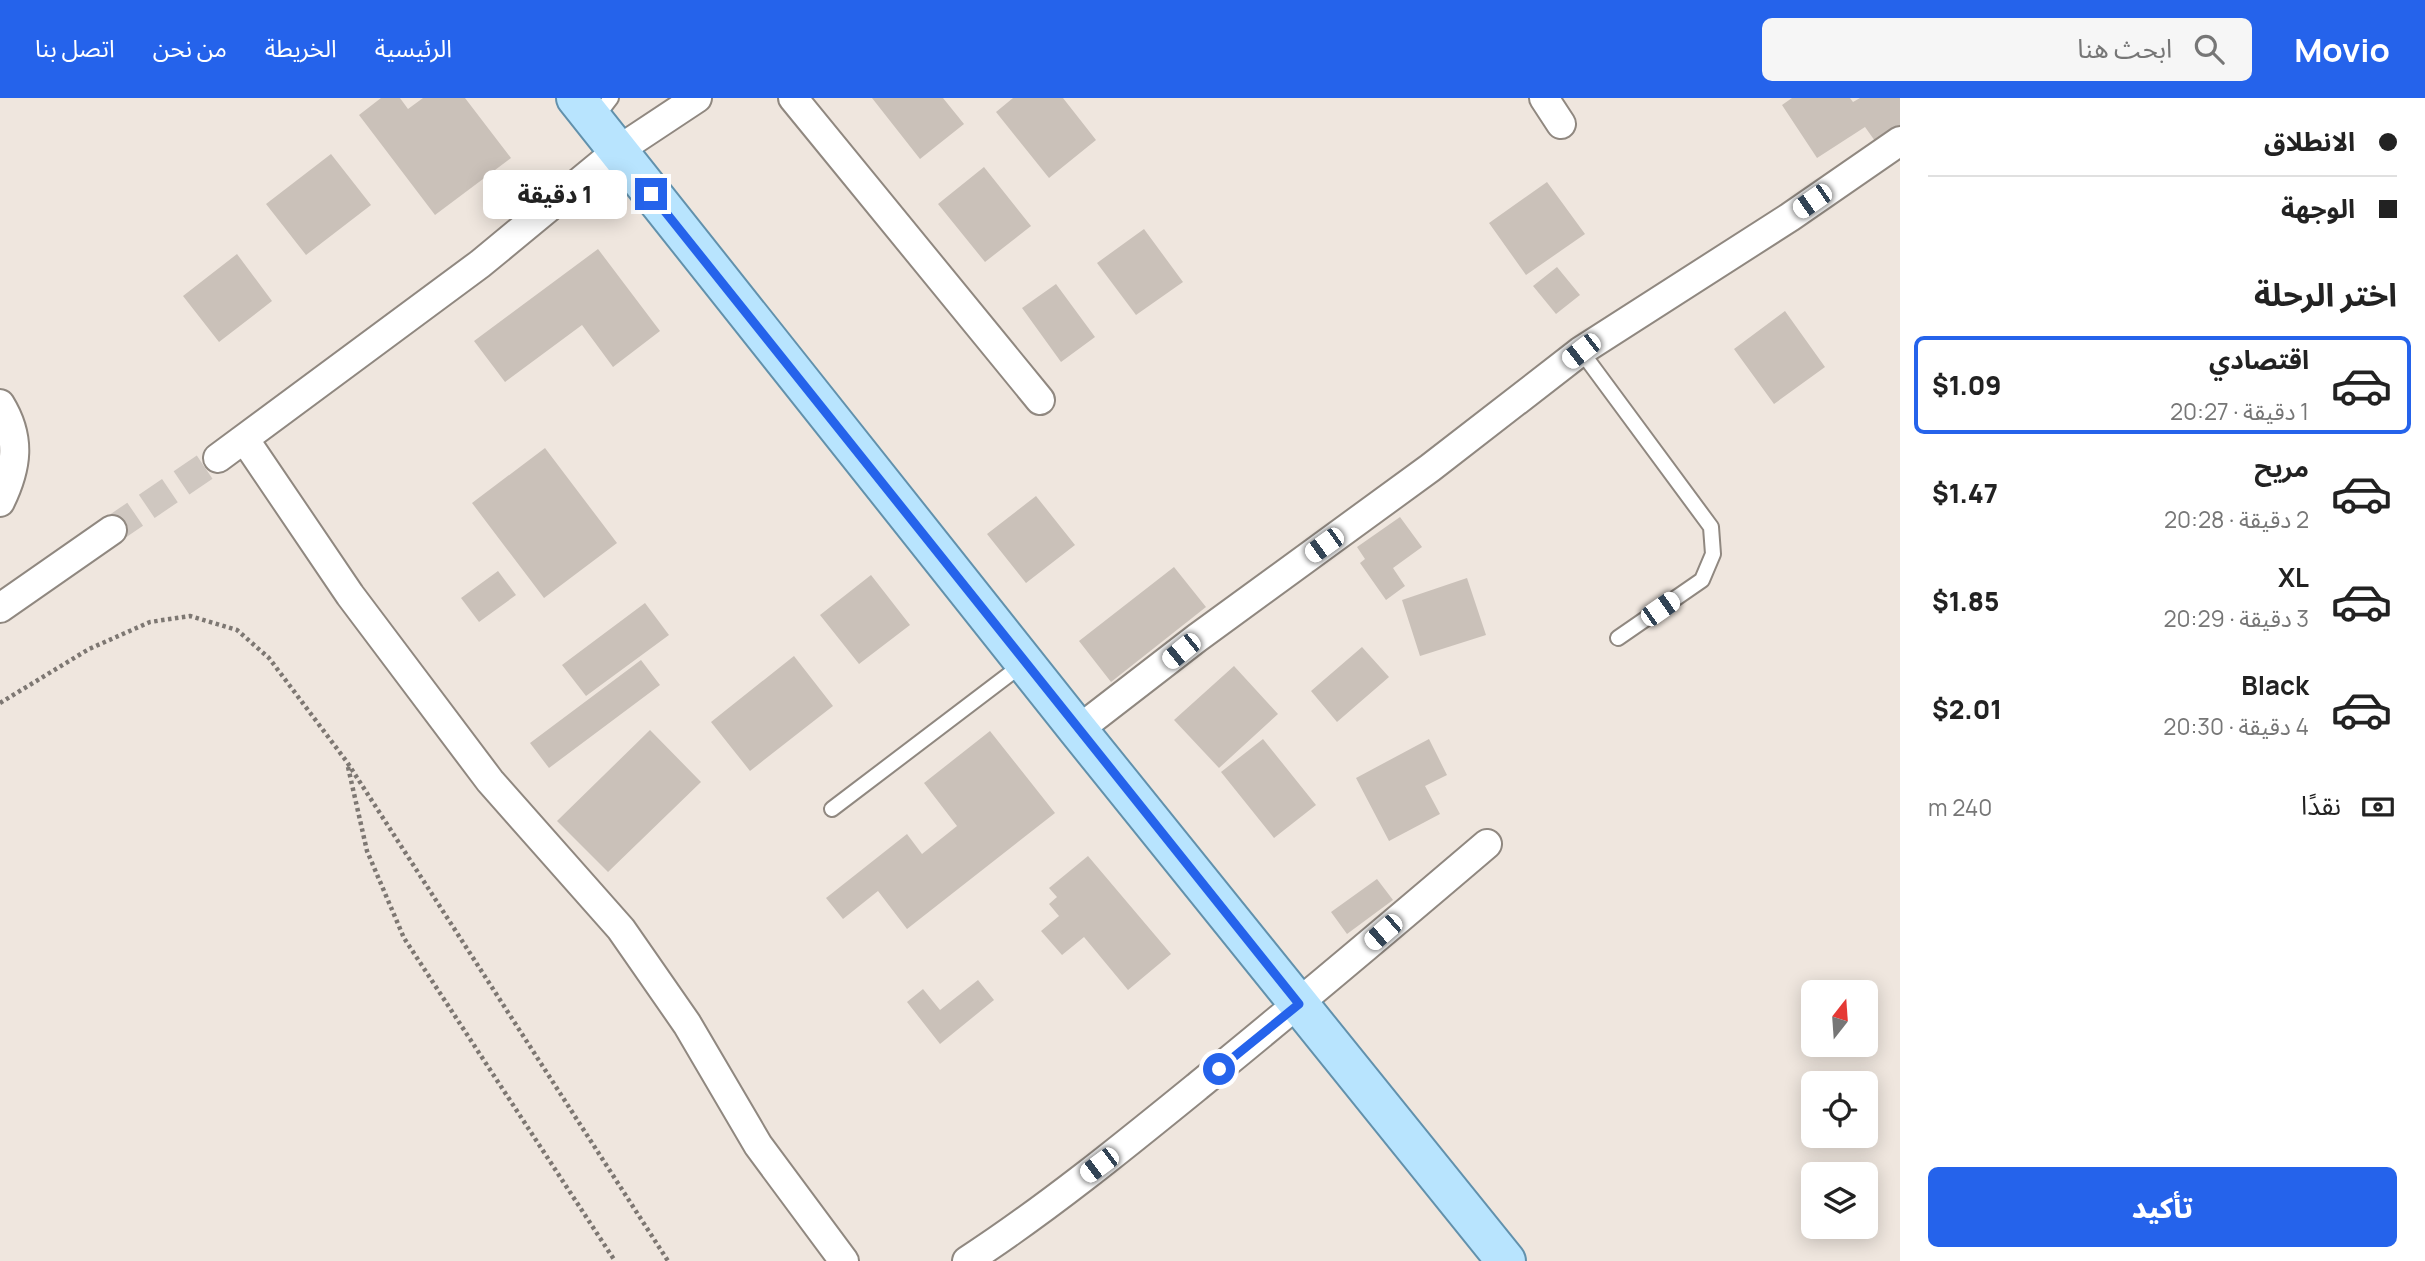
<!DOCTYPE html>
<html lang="ar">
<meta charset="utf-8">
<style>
:root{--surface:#fff;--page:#f6f6f6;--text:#222;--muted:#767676;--line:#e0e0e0;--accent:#2563eb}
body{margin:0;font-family:Manrope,"Noto Sans Arabic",sans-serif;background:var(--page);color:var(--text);direction:rtl;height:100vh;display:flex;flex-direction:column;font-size:26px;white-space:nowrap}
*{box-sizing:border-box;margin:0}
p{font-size:23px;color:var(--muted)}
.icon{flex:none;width:38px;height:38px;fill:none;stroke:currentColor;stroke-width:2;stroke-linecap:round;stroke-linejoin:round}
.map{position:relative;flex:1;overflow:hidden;direction:ltr}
.side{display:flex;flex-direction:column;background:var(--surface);width:525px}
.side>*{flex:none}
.banner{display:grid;align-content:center;height:154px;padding:0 28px;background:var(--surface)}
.needle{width:46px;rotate:17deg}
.tools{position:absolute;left:1801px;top:882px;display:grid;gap:14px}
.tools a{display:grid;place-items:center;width:77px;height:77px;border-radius:10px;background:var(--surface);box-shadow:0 4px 18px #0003;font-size:35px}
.end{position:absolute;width:32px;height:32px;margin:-16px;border:9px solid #2563eb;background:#fff;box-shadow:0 0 0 4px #fff}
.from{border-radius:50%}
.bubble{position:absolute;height:49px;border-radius:10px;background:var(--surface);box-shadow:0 4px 18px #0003;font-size:23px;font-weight:800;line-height:49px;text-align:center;direction:rtl}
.car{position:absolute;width:21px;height:42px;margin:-21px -10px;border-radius:9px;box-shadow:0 0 5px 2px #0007;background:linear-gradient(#fff 24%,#345 0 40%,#fff 0 76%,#345 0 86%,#fff 0)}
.banner b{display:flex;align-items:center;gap:24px;height:66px;font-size:26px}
.banner b+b{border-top:2px solid var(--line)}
.banner i{width:18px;height:18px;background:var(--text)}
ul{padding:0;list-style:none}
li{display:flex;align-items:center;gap:21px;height:98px;margin:0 14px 10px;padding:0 14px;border:4px solid transparent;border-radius:10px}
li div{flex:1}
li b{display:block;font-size:26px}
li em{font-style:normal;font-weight:800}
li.active{border-color:var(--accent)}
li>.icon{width:63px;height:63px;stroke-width:1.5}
h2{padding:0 28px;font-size:32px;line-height:84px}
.pay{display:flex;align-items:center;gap:18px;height:77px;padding:0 28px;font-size:26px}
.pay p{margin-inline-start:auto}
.button{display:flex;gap:14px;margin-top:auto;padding:14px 28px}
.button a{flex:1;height:80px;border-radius:10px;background:var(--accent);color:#fff;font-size:28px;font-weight:800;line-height:80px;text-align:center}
header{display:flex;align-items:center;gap:42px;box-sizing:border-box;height:98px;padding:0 35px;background:var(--accent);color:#fff}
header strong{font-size:33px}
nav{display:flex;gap:38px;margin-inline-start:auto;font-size:24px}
.search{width:490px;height:63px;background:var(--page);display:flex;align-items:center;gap:18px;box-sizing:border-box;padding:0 24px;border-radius:10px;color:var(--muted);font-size:26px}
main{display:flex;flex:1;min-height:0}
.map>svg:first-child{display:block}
.building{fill:#cac1b9}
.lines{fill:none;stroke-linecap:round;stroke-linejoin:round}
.street-tunnel{stroke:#cfc7c0;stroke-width:28;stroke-dasharray:28 14;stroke-linecap:butt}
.lane-casing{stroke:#908880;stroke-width:18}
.street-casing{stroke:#908880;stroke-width:32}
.primary-casing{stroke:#6291ac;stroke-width:42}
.path{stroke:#7d7772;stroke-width:4.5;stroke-dasharray:3.5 3.5;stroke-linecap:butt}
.lane{stroke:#fff;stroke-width:14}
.street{stroke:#fff;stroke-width:28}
.primary{stroke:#b8e4fe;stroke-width:38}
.route{stroke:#2563eb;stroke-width:9}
</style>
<header>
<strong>Movio</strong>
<div class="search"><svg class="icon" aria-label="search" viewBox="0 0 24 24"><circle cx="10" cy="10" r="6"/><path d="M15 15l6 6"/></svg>ابحث هنا</div>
<nav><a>الرئيسية</a><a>الخريطة</a><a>من نحن</a><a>اتصل بنا</a></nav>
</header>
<main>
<section class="side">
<div class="banner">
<b><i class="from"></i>الانطلاق</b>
<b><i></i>الوجهة</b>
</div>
<h2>اختر الرحلة</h2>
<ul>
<li class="active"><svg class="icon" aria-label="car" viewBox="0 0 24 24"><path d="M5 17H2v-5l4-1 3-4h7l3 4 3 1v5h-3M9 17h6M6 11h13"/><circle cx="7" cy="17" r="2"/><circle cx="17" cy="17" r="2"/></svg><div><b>اقتصادي</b><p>1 دقيقة · 20:27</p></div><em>$1.09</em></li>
<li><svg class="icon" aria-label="car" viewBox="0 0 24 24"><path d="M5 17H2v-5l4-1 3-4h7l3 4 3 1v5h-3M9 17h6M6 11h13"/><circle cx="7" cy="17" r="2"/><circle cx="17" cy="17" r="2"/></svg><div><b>مريح</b><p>2 دقيقة · 20:28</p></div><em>$1.47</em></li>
<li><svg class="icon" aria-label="car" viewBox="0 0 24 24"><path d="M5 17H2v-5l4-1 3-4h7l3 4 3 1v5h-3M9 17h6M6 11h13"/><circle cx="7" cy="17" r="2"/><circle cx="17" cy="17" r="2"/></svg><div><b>XL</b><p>3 دقيقة · 20:29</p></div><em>$1.85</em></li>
<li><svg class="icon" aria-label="car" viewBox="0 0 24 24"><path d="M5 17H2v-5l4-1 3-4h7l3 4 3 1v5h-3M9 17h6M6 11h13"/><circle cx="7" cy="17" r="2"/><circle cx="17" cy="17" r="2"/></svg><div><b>Black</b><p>4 دقيقة · 20:30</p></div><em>$2.01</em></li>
</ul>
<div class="pay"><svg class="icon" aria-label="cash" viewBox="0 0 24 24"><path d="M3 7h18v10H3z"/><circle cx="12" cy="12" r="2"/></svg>نقدًا<p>240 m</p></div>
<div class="button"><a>تأكيد</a></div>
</section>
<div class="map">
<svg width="1900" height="1163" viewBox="0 0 1900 1163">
<rect width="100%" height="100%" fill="#efe6de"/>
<path class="building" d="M381,0H400L408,11L423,0H465L511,60L435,117L359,17Z
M872,0H943L964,26L920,61Z
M1013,0H1063L1096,42L1049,80L996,14Z
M1792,0H1850L1853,4L1860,0H1900V27L1875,43L1865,29L1817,60L1782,7Z
M331,56L371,107L306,157L266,106Z
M984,69L1031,128L985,164L938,106Z
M1547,84L1585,136L1526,177L1489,125Z
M1144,131L1183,184L1136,217L1097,165Z
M598,151L660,233L613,269L582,227L505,284L474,243Z
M237,156L272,203L219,244L183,198Z
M1557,169L1580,197L1556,216L1533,188Z
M1056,186L1095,239L1061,264L1022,210Z
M1785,213L1825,269L1774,306L1734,251Z
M545,350L617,445L544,500L472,405Z
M1036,398L1075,447L1026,485L987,436Z
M1400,419L1422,449L1393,470L1405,488L1386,502L1360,465L1365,461L1357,449Z
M1174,469L1206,509L1111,584L1079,543Z
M498,473L516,497L479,524L461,500Z
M871,477L910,527L859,566L820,517Z
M1467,480L1486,537L1420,558L1402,502Z
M645,505L669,537L586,598L562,567Z
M1362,549L1389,579L1337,624L1311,593Z
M794,558L833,608L750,673L711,624Z
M641,562L660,587L549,670L530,645Z
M1234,568L1278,616L1219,670L1174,622Z
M650,632L701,684L608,774L557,723Z
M990,633L1055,715L907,831L878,793L843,821L826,800L907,736L922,756L957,728L924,685Z
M1263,641L1316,707L1274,740L1221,674Z
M1429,641L1447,677L1425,688L1440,716L1389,743L1356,680Z
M1088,758L1171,856L1128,892L1084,839L1062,857L1041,833L1059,818L1049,806L1057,799L1049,790Z
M1377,781L1393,802L1347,836L1331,814Z
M978,882L994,902L940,946L907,904L923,891L940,912Z"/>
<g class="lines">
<path class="street-tunnel" d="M112,432L218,360"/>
<g class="lane-casing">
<path id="lane" d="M595,21L611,0
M1581,253L1711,429L1713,456L1702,482L1618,540
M832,711L1023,566"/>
</g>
<g class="street-casing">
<path id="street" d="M793,0L1040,302
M1544,0L1561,26
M0,306C21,340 17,369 0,404
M245,342L350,497L490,683L621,831L687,926L758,1047L844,1163
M218,360L480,166L617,53L697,0
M0,510L112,432
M1078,632L1197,540L1430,370L1581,253L1790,119L1900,43
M967,1163C1048,1110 1124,1048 1199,987C1296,908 1392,827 1487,746"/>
</g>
<g class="primary-casing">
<path id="primary" d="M576,0L1078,632L1506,1163"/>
</g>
<path class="path" d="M0,605L89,551L150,524L190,518L237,532L269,560L347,664L668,1163
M348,669L367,753L404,840L615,1163"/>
<use href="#lane" class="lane"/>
<use href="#street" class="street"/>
<use href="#primary" class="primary"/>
</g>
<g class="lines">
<path class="route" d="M651,96L1299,906L1219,971"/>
</g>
</svg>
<div class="tools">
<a><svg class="needle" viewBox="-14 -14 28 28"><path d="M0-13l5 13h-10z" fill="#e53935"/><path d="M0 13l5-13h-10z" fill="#767676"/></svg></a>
<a><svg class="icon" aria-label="locate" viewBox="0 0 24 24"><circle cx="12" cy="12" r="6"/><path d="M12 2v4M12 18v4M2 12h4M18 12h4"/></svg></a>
<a><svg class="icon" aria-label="layers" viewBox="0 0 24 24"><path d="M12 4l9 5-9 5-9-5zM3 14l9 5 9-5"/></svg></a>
</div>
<i class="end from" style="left:1219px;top:971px"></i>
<i class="end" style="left:651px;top:96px"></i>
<div class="bubble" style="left:483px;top:72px;width:144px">1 دقيقة</div>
<i class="car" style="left:1812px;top:103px;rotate:235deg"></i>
<i class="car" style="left:1581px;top:253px;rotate:232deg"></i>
<i class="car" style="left:1324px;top:447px;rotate:234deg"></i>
<i class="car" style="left:1660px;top:511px;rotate:55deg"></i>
<i class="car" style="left:1181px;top:553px;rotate:231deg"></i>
<i class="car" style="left:1383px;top:834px;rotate:229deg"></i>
<i class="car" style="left:1099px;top:1067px;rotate:233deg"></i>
</div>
</main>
